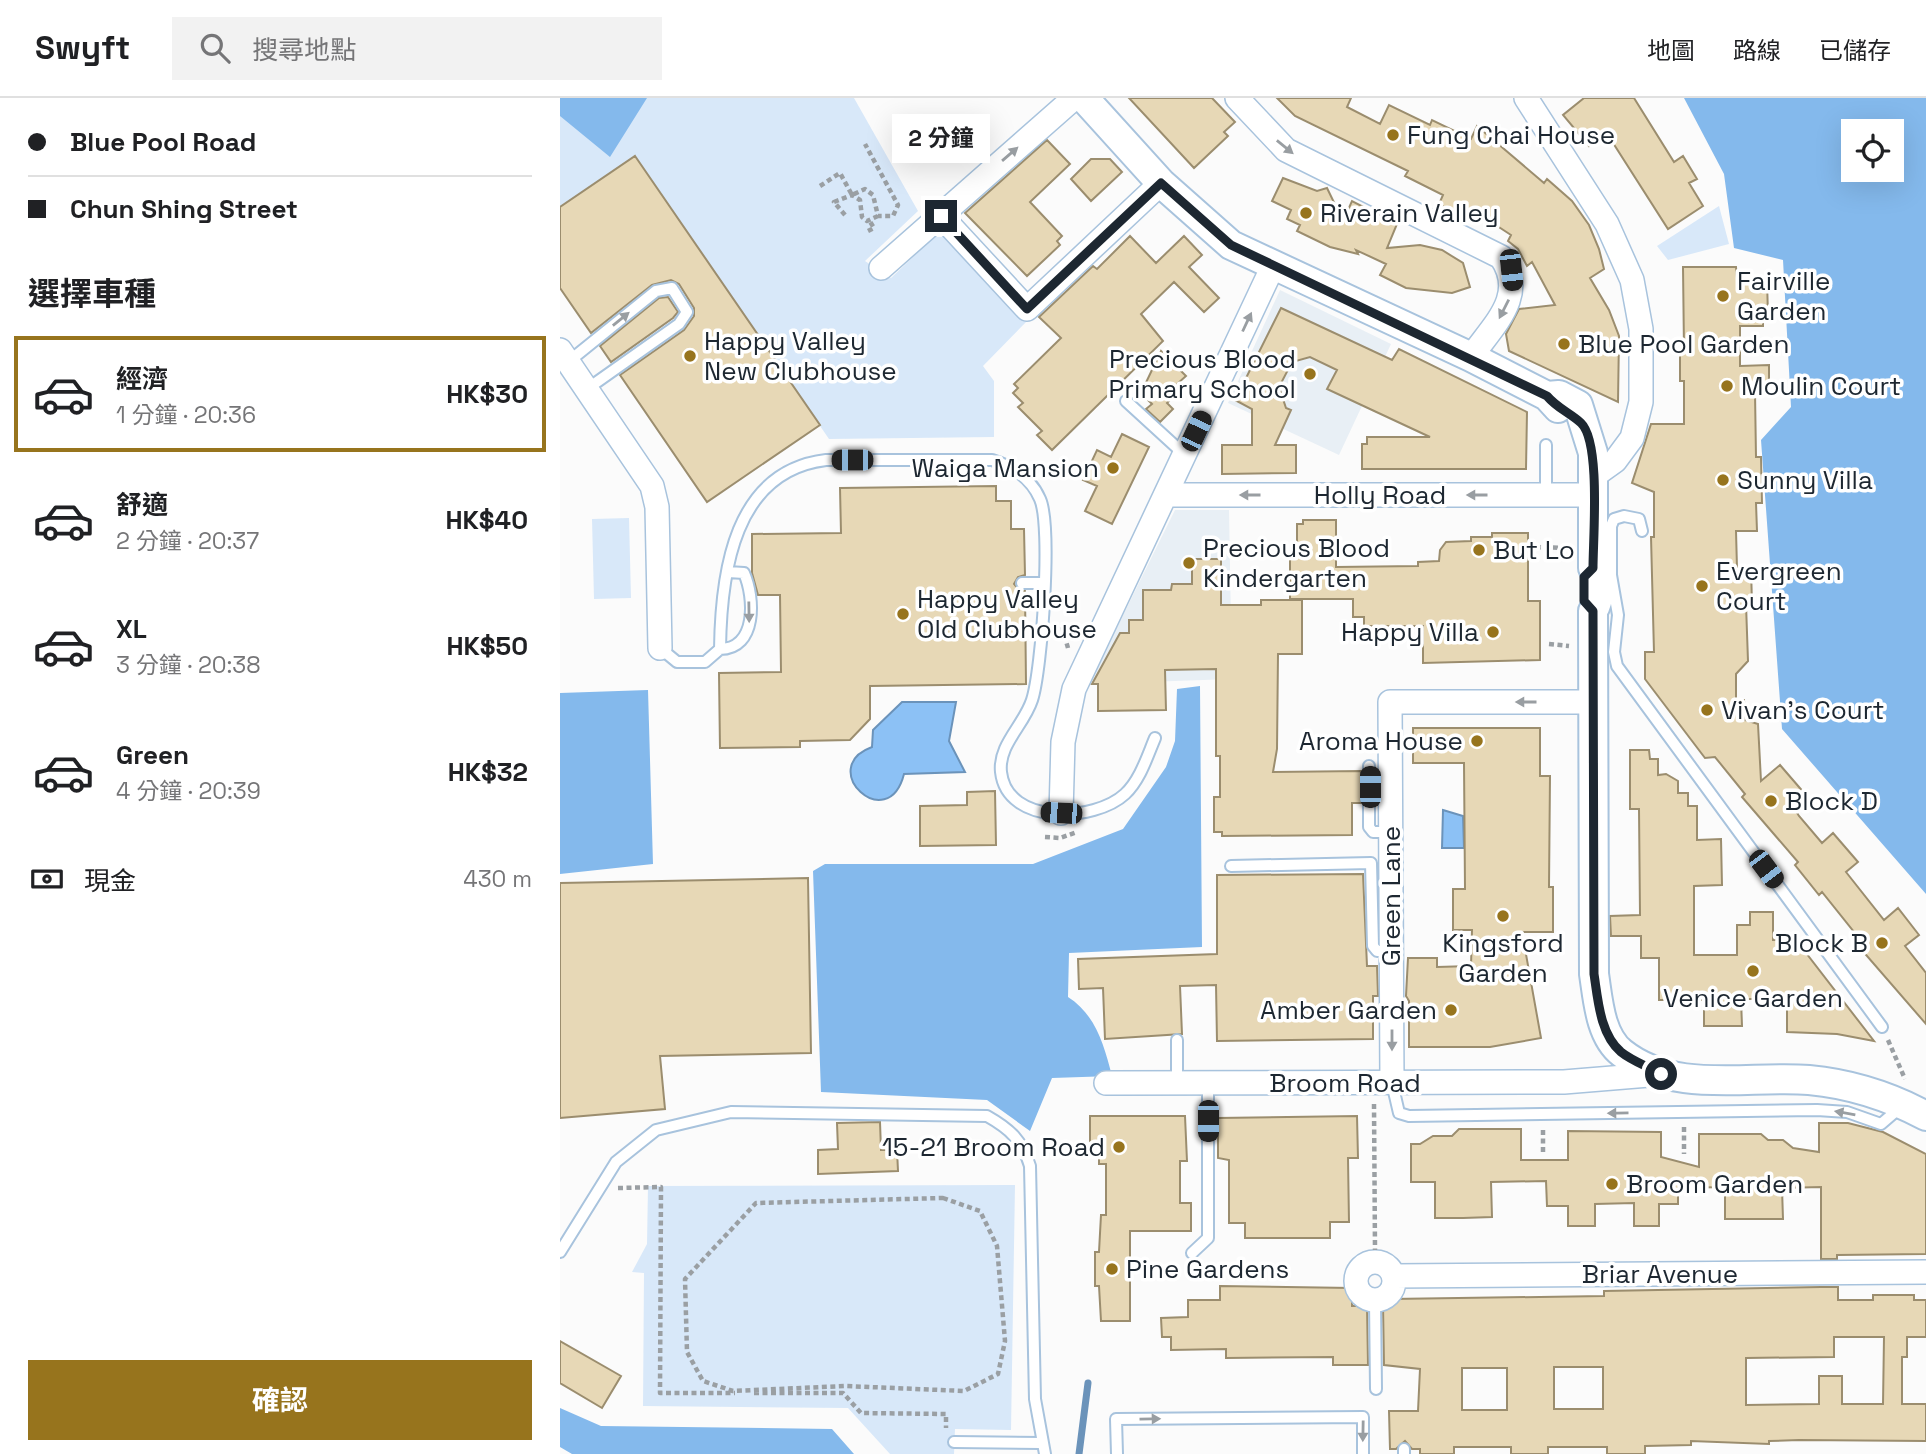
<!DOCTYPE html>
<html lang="zh-TW">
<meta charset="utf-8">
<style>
:root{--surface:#fff;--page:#f2f2f2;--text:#202124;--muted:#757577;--line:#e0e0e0;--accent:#97741d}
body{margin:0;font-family:"Space Grotesk","Noto Sans TC",sans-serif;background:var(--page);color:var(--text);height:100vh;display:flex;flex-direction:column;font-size:26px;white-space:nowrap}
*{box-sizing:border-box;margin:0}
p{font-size:23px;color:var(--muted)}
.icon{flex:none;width:38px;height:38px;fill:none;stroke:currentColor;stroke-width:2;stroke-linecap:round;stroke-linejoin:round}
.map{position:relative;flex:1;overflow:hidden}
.sheet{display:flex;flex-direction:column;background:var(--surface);width:560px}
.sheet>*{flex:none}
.guide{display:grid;align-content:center;height:154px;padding:0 28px;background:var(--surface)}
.controls{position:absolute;left:1281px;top:21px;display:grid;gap:14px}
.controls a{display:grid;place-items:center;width:63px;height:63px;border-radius:0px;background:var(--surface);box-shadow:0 7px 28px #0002;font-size:35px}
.end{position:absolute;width:32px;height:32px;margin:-16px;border:9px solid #1d2731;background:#fff;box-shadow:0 0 0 4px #fff}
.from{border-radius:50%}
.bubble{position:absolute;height:49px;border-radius:0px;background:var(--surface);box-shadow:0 7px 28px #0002;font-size:23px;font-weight:700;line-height:49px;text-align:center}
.car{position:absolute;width:21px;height:42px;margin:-21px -10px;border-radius:9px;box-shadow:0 0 5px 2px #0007;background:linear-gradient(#222 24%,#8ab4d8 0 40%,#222 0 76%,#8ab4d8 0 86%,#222 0)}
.guide b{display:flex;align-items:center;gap:24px;height:66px;font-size:26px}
.guide b+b{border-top:2px solid var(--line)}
.guide i{width:18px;height:18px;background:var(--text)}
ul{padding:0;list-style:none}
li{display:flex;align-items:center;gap:21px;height:116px;margin:0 14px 10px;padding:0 14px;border:4px solid transparent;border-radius:0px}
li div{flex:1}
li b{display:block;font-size:26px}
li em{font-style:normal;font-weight:700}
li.on{border-color:var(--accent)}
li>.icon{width:63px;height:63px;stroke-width:1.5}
h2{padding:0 28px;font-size:32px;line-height:84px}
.pay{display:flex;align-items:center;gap:18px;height:77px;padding:0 28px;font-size:26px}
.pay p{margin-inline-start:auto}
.primary-button{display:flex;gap:14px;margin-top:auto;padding:14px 28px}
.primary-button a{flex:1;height:80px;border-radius:0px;background:var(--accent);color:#fff;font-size:28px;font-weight:700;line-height:80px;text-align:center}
header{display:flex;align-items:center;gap:42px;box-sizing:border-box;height:98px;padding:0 35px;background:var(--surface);border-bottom:2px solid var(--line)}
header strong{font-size:33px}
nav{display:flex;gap:38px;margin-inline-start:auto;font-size:24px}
.search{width:490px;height:63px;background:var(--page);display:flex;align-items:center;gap:18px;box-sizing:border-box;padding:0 24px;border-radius:0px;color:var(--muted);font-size:26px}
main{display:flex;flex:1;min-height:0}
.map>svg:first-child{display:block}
.built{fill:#e8eff5}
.green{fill:#d8e8f9}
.forest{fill:#84b9ec;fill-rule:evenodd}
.water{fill:#8cc1f5;stroke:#6b93ba;stroke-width:2}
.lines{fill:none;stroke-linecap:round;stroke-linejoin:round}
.stream{stroke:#6b93ba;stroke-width:7}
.building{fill:#e7d8b6;stroke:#9b8d6e;stroke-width:2;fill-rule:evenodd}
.service-casing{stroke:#a8c3dd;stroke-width:14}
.minor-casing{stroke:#a8c3dd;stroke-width:26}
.tertiary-casing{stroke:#a8c3dd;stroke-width:32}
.path{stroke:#9a9fa3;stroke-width:4.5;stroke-dasharray:5 3.5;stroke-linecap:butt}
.service{stroke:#fff;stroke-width:10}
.minor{stroke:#fff;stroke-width:23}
.tertiary{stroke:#fff;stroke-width:28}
.oneway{fill:#999ea2}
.route{stroke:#1d2731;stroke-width:9}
.poi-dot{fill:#97741d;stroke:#fff;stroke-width:2.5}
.labels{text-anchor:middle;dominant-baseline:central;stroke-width:7;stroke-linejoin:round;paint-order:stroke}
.poi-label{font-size:26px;fill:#1d2731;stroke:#fff;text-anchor:start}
.street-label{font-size:26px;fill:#1d2731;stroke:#fff}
</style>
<header>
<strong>Swyft</strong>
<div class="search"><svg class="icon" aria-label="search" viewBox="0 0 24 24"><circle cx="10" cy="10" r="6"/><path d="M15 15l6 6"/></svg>搜尋地點</div>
<nav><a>地圖</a><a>路線</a><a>已儲存</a></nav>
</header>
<main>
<section class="sheet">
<div class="guide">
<b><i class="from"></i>Blue Pool Road</b>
<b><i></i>Chun Shing Street</b>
</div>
<h2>選擇車種</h2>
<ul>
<li class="on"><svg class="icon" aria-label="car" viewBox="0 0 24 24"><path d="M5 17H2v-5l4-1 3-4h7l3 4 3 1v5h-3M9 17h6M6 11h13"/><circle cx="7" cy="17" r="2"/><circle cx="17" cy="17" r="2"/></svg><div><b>經濟</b><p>1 分鐘 · 20:36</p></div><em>HK$30</em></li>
<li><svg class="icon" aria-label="car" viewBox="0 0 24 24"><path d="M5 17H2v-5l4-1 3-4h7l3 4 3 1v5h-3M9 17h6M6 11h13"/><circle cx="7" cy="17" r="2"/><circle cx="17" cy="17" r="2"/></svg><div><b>舒適</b><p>2 分鐘 · 20:37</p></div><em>HK$40</em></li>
<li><svg class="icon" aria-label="car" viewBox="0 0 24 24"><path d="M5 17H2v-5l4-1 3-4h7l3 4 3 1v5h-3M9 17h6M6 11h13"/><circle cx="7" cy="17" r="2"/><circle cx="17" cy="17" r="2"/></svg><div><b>XL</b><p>3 分鐘 · 20:38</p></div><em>HK$50</em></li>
<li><svg class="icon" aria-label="car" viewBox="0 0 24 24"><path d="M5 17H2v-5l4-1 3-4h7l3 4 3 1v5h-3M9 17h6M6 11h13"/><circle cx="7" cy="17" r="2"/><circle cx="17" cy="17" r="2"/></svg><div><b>Green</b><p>4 分鐘 · 20:39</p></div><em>HK$32</em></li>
</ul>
<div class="pay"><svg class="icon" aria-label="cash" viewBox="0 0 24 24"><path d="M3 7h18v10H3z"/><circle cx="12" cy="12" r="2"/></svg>現金<p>430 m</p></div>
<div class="primary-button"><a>確認</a></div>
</section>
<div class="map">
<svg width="1366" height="1356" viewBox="0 0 1366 1356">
<rect width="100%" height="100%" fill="#fbfbfb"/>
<path class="built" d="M720,192L831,246L779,357L668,305Z
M615,412H669L672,581L529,586Z"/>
<path class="green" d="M0,0H294L358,113L305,163L331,180L374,139H387L467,223L423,268L434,283V339L269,341L75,58L0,109Z
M1159,108L1169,146L1108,162L1097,148Z
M69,420L71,500L34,501L32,421Z
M455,1087L451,1332L395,1331L394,1356H330L288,1310L83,1308L84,1175L72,1174L87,1146L88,1088Z"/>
<path class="forest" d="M0,0H87L50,59L0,18Z
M1124,0H1366V796L1222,631L1201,342L1231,309L1223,162L1174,150L1164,76ZM1293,33H1332V72H1293Z
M640,588L642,849L509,855L508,899C536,917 544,947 552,978L492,980L470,1033L427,1002L261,994L253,773L265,766H473L563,731L606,669L615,643L617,591Z
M88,592L93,766L0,776V595Z
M0,1310L41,1328L272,1331L294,1356H12L0,1349Z"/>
<path class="water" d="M342,604H396L389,643L405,674L344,676C328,739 255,670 312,649L313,632Z
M883,712L903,718L904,750H882Z"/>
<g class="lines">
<path class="stream" d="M519,1356L528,1285"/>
</g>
<path class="building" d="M569,0H652L675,24L664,34L668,38L634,70Z
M717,0H791L787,9L820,26L829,7L870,27L872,22L911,41L917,28L984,85L987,81L1012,103L1029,127L1039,151L1044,171L1030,180L1049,212L1059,238L1058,304L949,253L946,236L959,211L995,207L972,164L967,168L958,151L948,143L951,137L928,122L893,114L879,106L883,97L845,78L848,73L735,18Z
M1024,0H1074L1114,64L1123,58L1137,81L1129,85L1143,108L1108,131L1046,34L1029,48L1003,17Z
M487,42L510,66L470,104L502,138L497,143L500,147L467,178L405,115Z
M75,58L260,327L147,404L60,277L124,232L134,218V210L119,186L111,182L92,187L31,235L0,190V109Z
M531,61H550L562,74L531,103L511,81Z
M723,80L757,93L767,90L783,123L792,103L837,126L827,150L860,147L882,152L903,165L910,189L892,195L846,190L820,177L826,166L796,152L798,156L770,149L737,133L740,127L727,121L731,112L712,103Z
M570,138L596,165L624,138L642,157L629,169L659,200L644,214L614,184L581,216L603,243L492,352L477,337L482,333L458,309L463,305L453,295L458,290L454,286L501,240L479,219L533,168L537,171Z
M1123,169H1176L1177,180L1207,181L1208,219L1203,220V228H1180V268L1209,267V294H1195L1196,359H1201L1202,405H1196L1197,433H1176L1177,470H1191L1192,506H1186L1188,563L1176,576V602H1184L1185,622L1198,626L1201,683L1220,667L1245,696L1232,707L1239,718L1262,745L1273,735L1298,764L1286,774L1324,822L1338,810L1359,837L1345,848L1366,875V926L1294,843L1298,839L1262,794L1259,797L1235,767L1238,764L1182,699L1185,696L1155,659L1145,660L1085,581V554H1094L1091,439H1094V394L1072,385L1091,326H1124V283H1120V252H1124Z
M108,199L118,214L113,220L51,264L40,248L99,200Z
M721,210L832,262L839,251L967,314L966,371H802V346H807V339H870L767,291L777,272L750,259L732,264L719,289L726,310L731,312L715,347H736V375L662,376V347H692V311L675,302Z
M601,253L626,278L607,295L612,300L607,305L613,311L600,324L586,311L592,306L581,295Z
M562,336L589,349L552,426L525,413L537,388L523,382L537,352L551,359Z
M436,388V403H451V431H464L465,477L458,479L454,486L458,491L465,493L466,586L310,588V621L290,642L240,643V649L160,650L159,575L221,574L220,497H198L192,475V436L281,435L280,390Z
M743,422H776V469L858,468V464L879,463L880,452L886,444L911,443V439H932V435H968V503H980V562L863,565V528H804V519H793V501H730V458H737V426H743Z
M632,461H661V507H701V502H742V556H718L717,651L713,674L801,673V705H792V737L662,738V734H654V699H660V658H656V571L605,572L606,612L538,613V586H532L560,535H569V522H583V492H611L612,486H632Z
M853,630H980V678H990L989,789H993V834H962L981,940L930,949H849V903L846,898L848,860H877V869L911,868L912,832H893V791H905L904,665H853Z
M1070,652H1089L1090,661H1098V677L1106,676L1118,683V695H1128V708H1137V742L1161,741L1162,787L1134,788V857H1177V827H1190V814H1213V842H1236L1314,943L1277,936L1227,934V901H1181L1182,928H1144V902H1099V860H1081V838H1051L1050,818L1080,817L1079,711H1070Z
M435,693L436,747L360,748V708L407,707V694Z
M803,776L807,868H817L818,898H813V941L657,943L656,887L620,888L622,936L545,941L543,890L519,891L518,861L657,856V777Z
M248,780L251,955L100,958L105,1011L0,1020V785Z
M530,1018H625L627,1063H620V1105H631V1133H570V1223H541L539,1188H535V1154H539L541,1117H546V1066H539V1048H530Z
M797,1018L798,1060H788L789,1124H770V1140H685V1125H669V1062L658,1060V1020Z
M320,1024L321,1052H337L338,1073L258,1076V1052L278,1051L277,1025Z
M1259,1025H1288L1323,1034L1366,1056V1156L1277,1157V1161H1261V1089L1222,1090L1223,1121H1165V1089L1118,1090V1106H1099V1128H1074V1105L1035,1106V1128H1008V1108H987L986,1083L931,1084L932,1119L903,1120H875V1084H851V1046H860L873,1038H892L899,1031H961V1062H1008V1033L1101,1034V1059L1139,1069V1036H1201L1208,1042H1223L1233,1050L1259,1054Z
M660,1188L792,1190V1208H807L808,1267H773V1259L666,1260V1251L611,1252V1239H602L601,1220L628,1219V1202H660Z
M1261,1189H1278V1202H1313V1197H1354V1202H1366V1239H1347V1259H1342V1306H1366V1343L1239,1342L1209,1343V1346L1131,1343V1347L1085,1348V1356H1047V1349H988V1356H951V1349H894V1356H860V1351H852L845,1343L836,1351H830L829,1313H858L860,1271L824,1267L823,1207H830L831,1201L1044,1198V1193ZM1274,1239H1324L1323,1306H1282V1278H1259V1306L1186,1307V1260L1274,1259ZM994,1269H1043V1311H994ZM902,1270H947V1312H902Z
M0,1243L61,1278L42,1310L0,1285Z"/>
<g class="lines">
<g class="service-casing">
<path id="service" d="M8,264L96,193L112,190L127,214L119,226L27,291
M566,303L625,357
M986,347V397
M1082,433L1079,421L1064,418L1054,421L1051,428V477L1058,517L1054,554L1057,568L1322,929
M462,485H483
M100,550L117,564H145L160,551C161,474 174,373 266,362H432C454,369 471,380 480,401C492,428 482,571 472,602C464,627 438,647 441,674C447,728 535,724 565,696C580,682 587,659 595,640
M160,551C197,551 195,500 184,475L168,474
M809,668V729L813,734H831
M671,768L811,765L813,848L817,853H832
M617,942V986
M832,985L839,1015L849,1018L1257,1012L1287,1014L1321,1026L1342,1008
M0,1154L56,1064L96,1032L171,1014L427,1018C450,1031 462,1042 470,1068L475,1301L485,1356
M632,1155L648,1140V986
M815,1203L816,1291
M394,1344L481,1345
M844,1351V1356
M557,1356L556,1321L803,1319V1356"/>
</g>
<g class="minor-casing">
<path id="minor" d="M677,0L726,52L941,159C968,198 933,227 911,259
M966,0L1047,126L1072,182L1081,231V304L1072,340L1055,363L1034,378
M381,118L467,211L601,85
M321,170L514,0
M0,252L92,388L97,409L100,550
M607,397H1033
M501,715L503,644L514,591L713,168
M546,985L1004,984L1101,976
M832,985L830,604H1034
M796 1183a19 19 0 1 1 38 0a19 19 0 1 1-38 0Z
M834,1178L1366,1174"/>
</g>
<g class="tertiary-casing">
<path id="tertiary" d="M524,0L601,85L671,147L911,259L987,298L998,310
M987,298L999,297L1018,307L1033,355V470C1040,483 1041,500 1033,513L1034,876C1038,902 1040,938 1062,955C1115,997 1188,977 1249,982C1292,986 1329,998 1366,1018"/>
</g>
<path class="path" d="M260,88L280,75L292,97L305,91L313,97L318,118H333L338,107L305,46
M285,117L274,104L292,97L300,102L302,119L307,123L318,118
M308,133L314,130L309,122
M976,449L1010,450
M502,529L508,550
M989,546L1009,548
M485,739L500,740L517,734
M1328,942L1345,981
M814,1006L815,1152
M1124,1029V1056
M983,1032V1056
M58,1090L101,1089L100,1295H175
M383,1100L420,1113L437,1148L445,1243L438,1276L404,1293L286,1288L173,1293L143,1283L127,1254L125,1181L196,1105Z
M194,1295H283L301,1315L386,1316V1330"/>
<use href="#service" class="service"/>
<use href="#minor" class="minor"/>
<use href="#tertiary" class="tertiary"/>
</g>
<defs><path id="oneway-solid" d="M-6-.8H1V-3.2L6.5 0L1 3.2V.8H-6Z" transform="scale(1.75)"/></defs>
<g class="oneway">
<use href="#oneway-solid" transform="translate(725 49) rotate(39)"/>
<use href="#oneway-solid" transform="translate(450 56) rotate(-41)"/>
<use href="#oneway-solid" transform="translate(944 211) rotate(117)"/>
<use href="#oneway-solid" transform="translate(61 221) rotate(-39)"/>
<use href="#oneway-solid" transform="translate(687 224) rotate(-65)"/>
<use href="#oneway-solid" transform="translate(690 397) rotate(180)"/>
<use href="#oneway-solid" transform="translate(917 397) rotate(180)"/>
<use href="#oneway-solid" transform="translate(189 514) rotate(89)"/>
<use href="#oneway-solid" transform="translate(966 604) rotate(180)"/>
<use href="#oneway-solid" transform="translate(832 942) rotate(90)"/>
<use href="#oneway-solid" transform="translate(1058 1015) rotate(179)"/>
<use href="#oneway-solid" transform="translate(1285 1015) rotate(-170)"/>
<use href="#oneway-solid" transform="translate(590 1321) rotate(-1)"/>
<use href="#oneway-solid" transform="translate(803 1333) rotate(91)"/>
</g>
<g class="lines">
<path class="route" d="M381,118L467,211L601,85L671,147L987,298C997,310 1010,315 1021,325C1041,344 1033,440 1033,470L1024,479V503L1033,513L1034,876C1038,902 1040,936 1061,954C1072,963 1089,969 1101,976"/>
</g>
<g class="poi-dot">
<circle cx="833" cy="37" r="7"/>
<circle cx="746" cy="115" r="7"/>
<circle cx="1163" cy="198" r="7"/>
<circle cx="1004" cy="246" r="7"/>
<circle cx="130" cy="258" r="7"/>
<circle cx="750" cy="276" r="7"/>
<circle cx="1167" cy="288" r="7"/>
<circle cx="553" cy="370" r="7"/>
<circle cx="1163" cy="382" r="7"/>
<circle cx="919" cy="452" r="7"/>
<circle cx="629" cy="465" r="7"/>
<circle cx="1142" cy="488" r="7"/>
<circle cx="343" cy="516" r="7"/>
<circle cx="933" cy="534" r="7"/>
<circle cx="1147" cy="612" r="7"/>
<circle cx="917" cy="643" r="7"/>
<circle cx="1211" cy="703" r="7"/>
<circle cx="943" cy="818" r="7"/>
<circle cx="1322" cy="845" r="7"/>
<circle cx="1193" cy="873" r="7"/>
<circle cx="891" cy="912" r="7"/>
<circle cx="559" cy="1049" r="7"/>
<circle cx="1052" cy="1086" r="7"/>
<circle cx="552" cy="1171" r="7"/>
</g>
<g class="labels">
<g class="poi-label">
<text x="847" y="37">Fung Chai House</text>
<text x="760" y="115">Riverain Valley</text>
<text x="1177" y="183">Fairville<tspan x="1177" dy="30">Garden</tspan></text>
<text x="144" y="243">Happy Valley<tspan x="144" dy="30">New Clubhouse</tspan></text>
<text x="1018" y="246">Blue Pool Garden</text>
<text x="736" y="261" text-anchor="end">Precious Blood<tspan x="736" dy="30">Primary School</tspan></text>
<text x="1181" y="288">Moulin Court</text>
<text x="539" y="370" text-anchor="end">Waiga Mansion</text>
<text x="1177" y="382">Sunny Villa</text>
<text x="643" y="450">Precious Blood<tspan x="643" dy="30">Kindergarten</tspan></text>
<text x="933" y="452">But Lo</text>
<text x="1156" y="473">Evergreen<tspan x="1156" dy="30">Court</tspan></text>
<text x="357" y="501">Happy Valley<tspan x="357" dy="30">Old Clubhouse</tspan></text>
<text x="919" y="534" text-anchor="end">Happy Villa</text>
<text x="1161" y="612">Vivan's Court</text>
<text x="903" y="643" text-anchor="end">Aroma House</text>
<text x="1225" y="703">Block D</text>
<text x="943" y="845" text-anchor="middle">Kingsford<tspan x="943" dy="30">Garden</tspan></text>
<text x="1308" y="845" text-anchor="end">Block B</text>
<text x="1193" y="900" text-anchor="middle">Venice Garden</text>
<text x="877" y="912" text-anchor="end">Amber Garden</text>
<text x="545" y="1049" text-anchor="end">15-21 Broom Road</text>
<text x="1066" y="1086">Broom Garden</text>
<text x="566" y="1171">Pine Gardens</text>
</g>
<g class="street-label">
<text x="820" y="397">Holly Road</text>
<text transform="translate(831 798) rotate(-90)">Green Lane</text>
<text x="785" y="985">Broom Road</text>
<text x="1100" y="1176">Briar Avenue</text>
</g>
</g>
</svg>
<div class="controls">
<a><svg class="icon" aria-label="locate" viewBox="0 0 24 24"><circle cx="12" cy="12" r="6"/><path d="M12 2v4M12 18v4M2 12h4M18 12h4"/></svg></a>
</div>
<i class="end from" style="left:1101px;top:976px"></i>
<i class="end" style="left:381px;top:118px"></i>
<div class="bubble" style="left:332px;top:16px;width:98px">2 分鐘</div>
<i class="car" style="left:951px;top:172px;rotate:174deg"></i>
<i class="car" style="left:636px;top:333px;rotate:25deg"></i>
<i class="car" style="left:292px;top:362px;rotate:270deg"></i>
<i class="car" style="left:810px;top:689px;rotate:0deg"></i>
<i class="car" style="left:501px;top:715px;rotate:273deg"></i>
<i class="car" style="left:1206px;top:771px;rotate:143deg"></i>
<i class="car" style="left:648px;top:1023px;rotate:180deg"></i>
</div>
</main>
